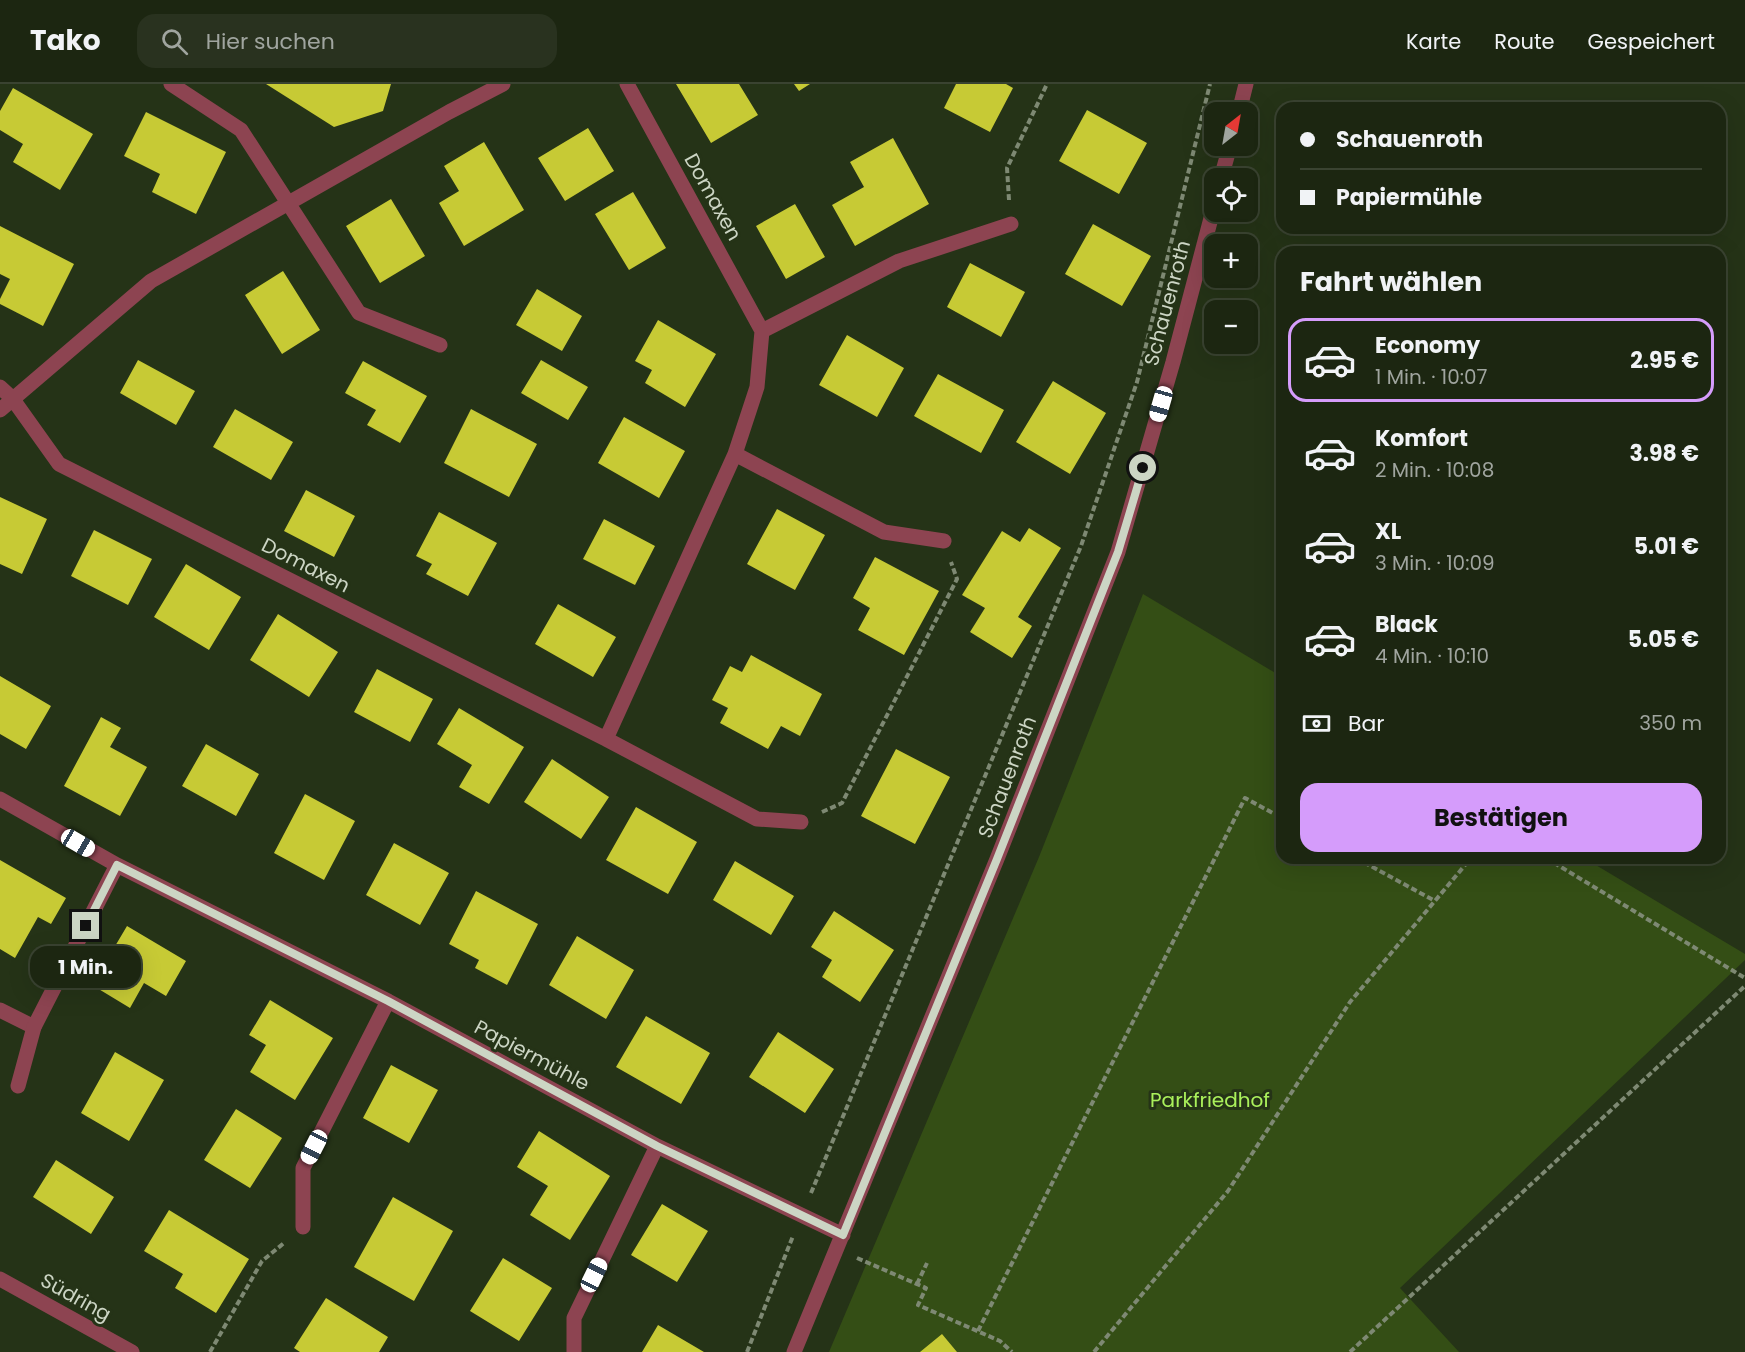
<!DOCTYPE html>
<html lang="de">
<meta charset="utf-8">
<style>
:root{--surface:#1c2611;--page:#29321f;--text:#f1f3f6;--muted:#a0a59f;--line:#3a4331;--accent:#d59cfb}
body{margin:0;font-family:Poppins,sans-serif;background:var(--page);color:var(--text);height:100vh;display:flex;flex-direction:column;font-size:22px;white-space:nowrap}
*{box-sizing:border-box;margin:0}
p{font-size:20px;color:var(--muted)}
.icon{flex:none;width:33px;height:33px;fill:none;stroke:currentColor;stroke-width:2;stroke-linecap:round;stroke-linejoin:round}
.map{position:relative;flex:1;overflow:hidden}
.panel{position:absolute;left:1276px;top:162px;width:450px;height:618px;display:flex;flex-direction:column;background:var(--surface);border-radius:18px;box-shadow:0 6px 24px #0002,0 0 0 2px var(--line)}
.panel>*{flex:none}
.top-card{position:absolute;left:1276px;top:18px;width:450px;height:132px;border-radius:18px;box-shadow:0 6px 24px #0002,0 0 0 2px var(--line);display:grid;align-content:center;height:132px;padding:0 24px;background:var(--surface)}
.needle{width:39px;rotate:31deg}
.controls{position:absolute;left:1204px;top:18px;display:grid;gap:12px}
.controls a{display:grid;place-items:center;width:54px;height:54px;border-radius:12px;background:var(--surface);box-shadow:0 6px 24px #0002,0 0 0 2px var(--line);font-size:30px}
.end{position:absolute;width:27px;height:27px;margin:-14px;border:8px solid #ccd5c4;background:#111;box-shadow:0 0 0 3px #111}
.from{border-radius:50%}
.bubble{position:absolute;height:42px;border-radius:18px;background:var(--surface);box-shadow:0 6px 24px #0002,0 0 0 2px var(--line);font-size:20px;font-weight:700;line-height:42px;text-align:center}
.car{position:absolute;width:18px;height:36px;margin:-18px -9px;border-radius:8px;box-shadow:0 0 4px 2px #0007;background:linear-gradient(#fff 24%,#345 0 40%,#fff 0 76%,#345 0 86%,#fff 0)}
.top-card b{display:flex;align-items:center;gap:21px;height:57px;font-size:22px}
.top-card b+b{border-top:2px solid var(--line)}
.top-card i{width:15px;height:15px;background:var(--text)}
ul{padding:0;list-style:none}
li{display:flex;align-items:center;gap:18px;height:84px;margin:0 12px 9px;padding:0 12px;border:3px solid transparent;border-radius:18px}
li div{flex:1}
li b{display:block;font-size:22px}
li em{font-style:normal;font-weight:700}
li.current{border-color:var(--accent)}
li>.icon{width:54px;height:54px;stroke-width:1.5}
h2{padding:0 24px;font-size:27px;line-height:72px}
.pay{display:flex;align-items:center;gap:15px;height:66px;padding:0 24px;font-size:22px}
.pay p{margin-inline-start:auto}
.button{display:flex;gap:12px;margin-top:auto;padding:12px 24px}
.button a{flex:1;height:69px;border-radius:18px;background:var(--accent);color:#111;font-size:24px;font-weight:700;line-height:69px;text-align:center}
header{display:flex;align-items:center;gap:36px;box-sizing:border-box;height:84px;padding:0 30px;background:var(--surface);border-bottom:2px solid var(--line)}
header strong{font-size:28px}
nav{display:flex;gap:33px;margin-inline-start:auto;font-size:21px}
.search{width:420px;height:54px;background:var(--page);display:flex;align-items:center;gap:15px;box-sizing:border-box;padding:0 21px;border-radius:18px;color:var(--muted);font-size:22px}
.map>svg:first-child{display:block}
.green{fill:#344e15}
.building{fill:#c7ca35}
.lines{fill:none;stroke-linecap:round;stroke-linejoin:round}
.path{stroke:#7e8973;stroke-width:4;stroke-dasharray:6 3;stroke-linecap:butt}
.service{stroke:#8d4451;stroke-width:15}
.minor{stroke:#8d4451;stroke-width:15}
.route{stroke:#ccd5c4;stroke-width:8}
.labels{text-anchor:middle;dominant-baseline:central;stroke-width:6;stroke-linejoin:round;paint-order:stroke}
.street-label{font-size:20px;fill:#ccd5c4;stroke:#253317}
.park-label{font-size:20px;fill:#aaf05b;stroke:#253317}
</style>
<header>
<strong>Tako</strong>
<div class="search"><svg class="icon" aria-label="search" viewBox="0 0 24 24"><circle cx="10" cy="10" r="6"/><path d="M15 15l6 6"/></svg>Hier suchen</div>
<nav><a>Karte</a><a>Route</a><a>Gespeichert</a></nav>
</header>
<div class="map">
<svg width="1745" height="1268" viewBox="0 0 1745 1268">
<rect width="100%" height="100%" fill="#253317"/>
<path class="green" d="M1143,510L1282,593V774H1584L1745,870V876L1400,1204L1459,1268H829L1039,773Z"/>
<path class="building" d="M266,0H391L383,27L334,43Z
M676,0H739L758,31L711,59Z
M794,0H810L799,7Z
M956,0H1006L1013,4L990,48L944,24Z
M13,4L93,50L60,106L13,78L23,60L0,46V27Z
M1087,26L1147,59L1119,110L1059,77Z
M146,28L226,68L196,130L152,108L160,90L124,72Z
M588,44L614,87L565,117L538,74Z
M893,54L929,120L855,162L832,121L864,103L850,78Z
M484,58L524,126L464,162L439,119L459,107L444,82Z
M633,108L666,164L629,186L595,130Z
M391,115L425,172L380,199L346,142Z
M795,120L825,173L786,195L756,142Z
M1093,140L1151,172L1122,222L1065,190Z
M0,142L74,180L43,242L0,220V215L10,195L0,190Z
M970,179L1025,208L1001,253L947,223Z
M283,187L320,246L282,270L245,211Z
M537,205L582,232L562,267L516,241Z
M658,236L716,270L685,323L645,299L652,286L635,277Z
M847,251L904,284L877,333L819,301Z
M138,276L195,307L176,341L120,309Z
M541,276L588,303L568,336L521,309Z
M363,277L427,312L400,359L367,341L376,326L345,309Z
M938,290L1004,326L981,369L914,332Z
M1053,297L1106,329L1070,390L1016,358Z
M235,325L293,358L271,396L213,363Z
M471,325L537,360L509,413L444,379Z
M624,333L685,367L659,414L598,379Z
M306,406L355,432L334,473L284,447Z
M0,413L47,435L22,490L0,480Z
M777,425L825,451L795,506L747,480Z
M439,428L497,459L468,512L426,490L432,480L416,472Z
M604,435L655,462L635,501L583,475Z
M1029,444L1061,464L1018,533L1032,542L1012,574L970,548L985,524L962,511L1002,447L1020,458Z
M94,446L152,475L128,521L71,492Z
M875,473L939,507L904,571L858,546L870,524L853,514Z
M186,480L241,513L209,566L154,533Z
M558,520L616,553L593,593L535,560Z
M278,530L338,568L309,613L250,576Z
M751,571L822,610L800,652L781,642L768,665L720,639L728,624L712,616L730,582L742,588Z
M377,585L433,615L410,658L354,628Z
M0,592L51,622L26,665L0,650Z
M459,624L524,663L489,720L459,703L472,681L437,660Z
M101,633L121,644L110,663L147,683L120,732L64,702Z
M206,660L259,690L236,732L182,702Z
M896,665L950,693L915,760L861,732Z
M552,675L609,713L581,755L524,718Z
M305,710L355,737L324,796L274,769Z
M636,723L697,758L668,810L606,776Z
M394,759L449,789L420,841L366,811Z
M0,776L66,814L51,840L38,833L15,874L0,865Z
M735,777L794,812L771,851L713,816Z
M476,807L538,840L507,901L475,884L479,876L449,860Z
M834,827L894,866L860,918L822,893L832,876L811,863Z
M127,842L186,877L166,912L144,899L130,924L92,901Z
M577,852L634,886L606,935L549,901Z
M270,916L333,954L295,1016L250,988L266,961L249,951Z
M646,932L710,969L681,1020L616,983Z
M778,948L834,985L805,1029L749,993Z
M115,968L164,996L129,1057L81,1029Z
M391,981L438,1006L409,1059L363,1034Z
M236,1025L282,1054L250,1104L204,1076Z
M539,1047L610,1092L570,1156L530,1131L548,1102L517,1083Z
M56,1076L114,1113L91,1150L33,1113Z
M393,1113L453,1147L414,1217L354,1183Z
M662,1120L708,1147L677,1198L631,1171Z
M169,1126L249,1175L216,1229L175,1204L183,1190L144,1167Z
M503,1174L552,1204L519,1257L470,1227Z
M326,1214L388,1253L379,1268H300L294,1264Z
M658,1241L704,1268H642Z
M942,1250L957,1268H920Z"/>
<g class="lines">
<path class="path" d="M1009,116L1007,84L1047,0
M822,728L842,719L957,495L951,478
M1356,774L1435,817
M1546,774L1745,894
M811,1109L1081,462L1137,298L1210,0
M857,1174L926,1204L918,1221L1000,1257L1012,1268
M917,1200L927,1179
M978,1247L1245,714L1282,734
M210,1268L262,1177L284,1159
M747,1268L793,1152
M1094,1268L1228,1107L1350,918L1471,774
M1350,1268L1745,902"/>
<path class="service" d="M0,926L34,943"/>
<path class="minor" d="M171,0L241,46L359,229L440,261
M1239,28L1246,0
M1221,94L1230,62
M762,247L899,177L1011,140
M0,303L12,314L59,380L606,655L735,370L757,303L762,247L627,0
M0,326L151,197L449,28L503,0
M735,370L884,448L944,457
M606,655L757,735L801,738
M0,715L117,781L388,917L657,1062L843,1151
M18,1002L34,943L117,781
M303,1143V1084L388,917
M0,1195L132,1268
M574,1268V1234L657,1062
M794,1268L997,775L1118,468L1173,278L1215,119"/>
</g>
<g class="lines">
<path class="route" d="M86,842L117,781L388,917L657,1062L843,1151L997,775L1118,468L1143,384"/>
</g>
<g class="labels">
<g class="street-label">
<text transform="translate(713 113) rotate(61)">Domaxen</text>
<text transform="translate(1167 219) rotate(-75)">Schauenroth</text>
<text transform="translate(306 481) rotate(27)">Domaxen</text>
<text transform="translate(1007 693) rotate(-69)">Schauenroth</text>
<text transform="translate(532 971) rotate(28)">Papiermühle</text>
<text transform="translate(76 1213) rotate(29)">Südring</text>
</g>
<g class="park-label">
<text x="1210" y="1016">Parkfriedhof</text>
</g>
</g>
</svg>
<div class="controls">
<a><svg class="needle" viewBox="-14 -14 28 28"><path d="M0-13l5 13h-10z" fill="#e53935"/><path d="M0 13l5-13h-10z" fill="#a0a59f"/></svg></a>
<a><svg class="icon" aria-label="locate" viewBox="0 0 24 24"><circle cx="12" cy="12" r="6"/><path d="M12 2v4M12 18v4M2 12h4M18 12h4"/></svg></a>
<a>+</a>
<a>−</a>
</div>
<i class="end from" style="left:1143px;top:384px"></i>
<i class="end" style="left:86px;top:842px"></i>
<div class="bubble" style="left:30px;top:862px;width:111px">1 Min.</div>
<i class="car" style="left:1161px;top:320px;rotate:196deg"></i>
<i class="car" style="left:78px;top:759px;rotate:120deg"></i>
<i class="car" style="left:314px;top:1063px;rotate:207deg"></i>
<i class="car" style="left:594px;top:1191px;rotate:26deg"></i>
<div class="top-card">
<b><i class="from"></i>Schauenroth</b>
<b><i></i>Papiermühle</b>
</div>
<section class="panel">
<h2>Fahrt wählen</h2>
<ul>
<li class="current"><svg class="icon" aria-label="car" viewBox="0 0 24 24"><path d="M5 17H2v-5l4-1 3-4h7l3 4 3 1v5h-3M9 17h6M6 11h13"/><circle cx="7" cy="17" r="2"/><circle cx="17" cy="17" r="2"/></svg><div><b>Economy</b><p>1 Min. · 10:07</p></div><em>2.95 €</em></li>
<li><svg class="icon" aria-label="car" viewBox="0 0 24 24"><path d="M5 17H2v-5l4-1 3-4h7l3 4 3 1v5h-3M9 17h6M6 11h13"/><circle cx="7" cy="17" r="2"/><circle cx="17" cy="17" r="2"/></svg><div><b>Komfort</b><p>2 Min. · 10:08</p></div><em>3.98 €</em></li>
<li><svg class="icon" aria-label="car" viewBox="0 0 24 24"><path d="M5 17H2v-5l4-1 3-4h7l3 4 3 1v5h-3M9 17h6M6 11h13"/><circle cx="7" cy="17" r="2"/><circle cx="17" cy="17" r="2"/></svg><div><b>XL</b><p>3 Min. · 10:09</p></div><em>5.01 €</em></li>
<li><svg class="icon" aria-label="car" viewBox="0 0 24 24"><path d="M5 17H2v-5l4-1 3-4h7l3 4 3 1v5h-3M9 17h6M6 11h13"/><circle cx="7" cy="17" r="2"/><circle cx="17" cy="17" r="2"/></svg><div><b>Black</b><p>4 Min. · 10:10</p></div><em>5.05 €</em></li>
</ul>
<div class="pay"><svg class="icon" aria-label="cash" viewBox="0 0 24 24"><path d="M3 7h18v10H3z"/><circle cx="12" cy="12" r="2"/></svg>Bar<p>350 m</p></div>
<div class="button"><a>Bestätigen</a></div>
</section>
</div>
